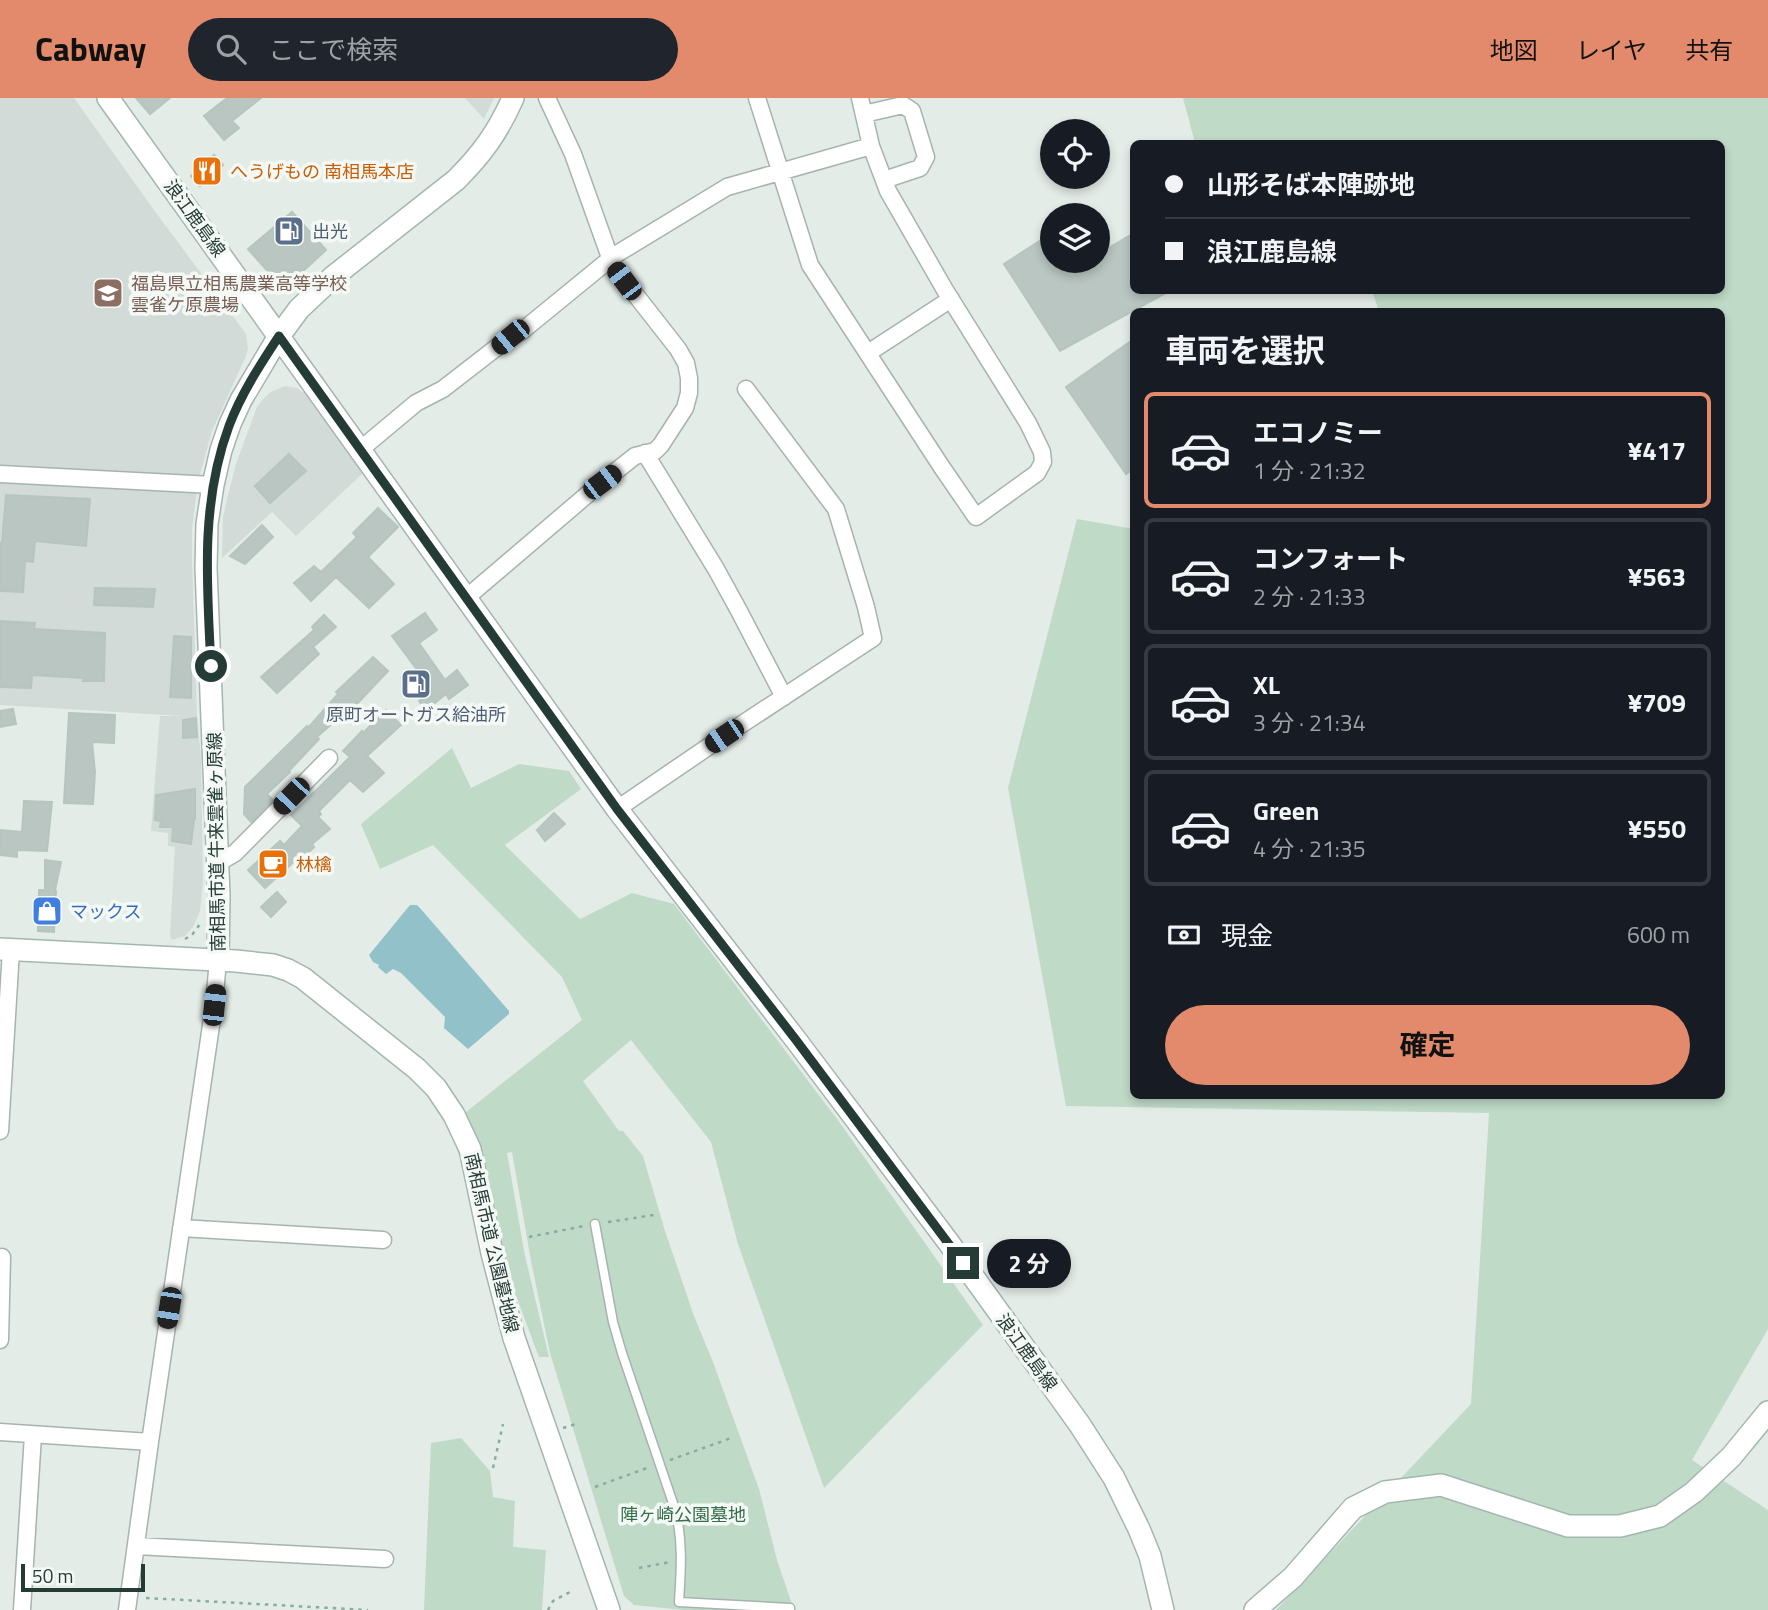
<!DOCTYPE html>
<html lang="ja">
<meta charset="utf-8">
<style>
:root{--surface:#171b24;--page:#20242c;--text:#f1f3f6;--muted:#9ea1a6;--line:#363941;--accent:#e28a6b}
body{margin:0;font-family:"Titillium Web","Noto Sans JP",sans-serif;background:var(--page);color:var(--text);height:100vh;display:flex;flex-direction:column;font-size:26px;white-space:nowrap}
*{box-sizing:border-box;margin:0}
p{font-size:23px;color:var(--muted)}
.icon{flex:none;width:38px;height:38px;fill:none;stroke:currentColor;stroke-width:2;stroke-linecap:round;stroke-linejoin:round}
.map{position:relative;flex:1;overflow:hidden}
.panel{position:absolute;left:1130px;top:210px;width:595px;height:791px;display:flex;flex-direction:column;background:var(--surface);border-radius:10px;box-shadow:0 4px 10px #0003}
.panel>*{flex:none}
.banner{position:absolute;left:1130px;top:42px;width:595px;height:154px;border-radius:10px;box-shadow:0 4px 10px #0003;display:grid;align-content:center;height:154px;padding:0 35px;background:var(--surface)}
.fabs{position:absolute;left:1040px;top:21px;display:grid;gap:14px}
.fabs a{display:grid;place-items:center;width:70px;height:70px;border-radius:50%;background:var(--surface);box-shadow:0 4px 10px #0003;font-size:35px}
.scale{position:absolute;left:21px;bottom:18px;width:124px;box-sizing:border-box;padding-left:7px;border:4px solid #253b36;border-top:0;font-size:19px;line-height:24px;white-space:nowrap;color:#253b36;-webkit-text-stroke:5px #f4f9f6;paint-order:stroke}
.end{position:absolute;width:32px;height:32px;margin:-16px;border:9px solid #253b36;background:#fff;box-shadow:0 0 0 4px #fff}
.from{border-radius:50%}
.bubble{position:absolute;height:49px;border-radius:24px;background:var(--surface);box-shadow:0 4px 10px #0003;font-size:23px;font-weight:700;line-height:49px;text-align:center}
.car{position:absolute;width:21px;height:42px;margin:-21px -10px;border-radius:9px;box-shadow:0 0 5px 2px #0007;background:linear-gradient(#222 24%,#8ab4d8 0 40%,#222 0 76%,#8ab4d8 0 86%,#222 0)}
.banner b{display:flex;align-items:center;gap:24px;height:66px;font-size:26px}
.banner b+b{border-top:2px solid var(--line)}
.banner i{width:18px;height:18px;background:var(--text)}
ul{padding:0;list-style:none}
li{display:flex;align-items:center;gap:21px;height:116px;margin:0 14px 10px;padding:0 21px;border:4px solid var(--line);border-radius:10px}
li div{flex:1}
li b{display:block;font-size:26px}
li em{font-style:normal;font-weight:700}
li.selected{border-color:var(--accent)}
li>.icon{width:63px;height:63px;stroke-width:1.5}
h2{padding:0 35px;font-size:32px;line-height:84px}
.pay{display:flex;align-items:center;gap:18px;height:77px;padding:0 35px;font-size:26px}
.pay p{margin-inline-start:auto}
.button{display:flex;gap:14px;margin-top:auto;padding:14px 35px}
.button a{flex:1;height:80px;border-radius:42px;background:var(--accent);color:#111;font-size:28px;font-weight:700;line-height:80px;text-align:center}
header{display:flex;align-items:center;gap:42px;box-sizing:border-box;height:98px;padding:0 35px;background:var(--accent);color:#111}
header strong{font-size:33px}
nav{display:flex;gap:38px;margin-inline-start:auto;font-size:24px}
.search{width:490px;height:63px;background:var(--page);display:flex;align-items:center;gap:18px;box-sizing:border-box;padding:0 24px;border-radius:38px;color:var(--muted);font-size:26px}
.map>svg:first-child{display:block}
.built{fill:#d2dbd7}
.green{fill:#bfdac7}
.water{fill:#92c1ca}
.building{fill:#b9c6c1;stroke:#b7c5bf;stroke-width:2}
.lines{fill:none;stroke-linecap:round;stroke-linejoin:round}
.lane-casing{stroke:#a7b3af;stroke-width:11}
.street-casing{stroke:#a7b3af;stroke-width:19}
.secondary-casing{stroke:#a3b6b0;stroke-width:24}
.path{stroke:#88aca1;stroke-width:2.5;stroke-dasharray:3.5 5;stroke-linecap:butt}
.lane{stroke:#fff;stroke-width:8}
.street{stroke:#fff;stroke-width:16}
.secondary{stroke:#fff;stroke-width:21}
.route{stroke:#253b36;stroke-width:9}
.labels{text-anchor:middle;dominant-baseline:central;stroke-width:7;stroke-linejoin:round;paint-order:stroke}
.food-label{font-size:18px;fill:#c56008;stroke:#f4f9f6;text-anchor:start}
.street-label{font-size:18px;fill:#253b36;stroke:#f4f9f6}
.service-label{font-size:18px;fill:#4e5e75;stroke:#f4f9f6;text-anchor:start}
.education-label{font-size:18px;fill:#785e54;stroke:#f4f9f6;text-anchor:start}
.shop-label{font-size:18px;fill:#366cbe;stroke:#f4f9f6;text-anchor:start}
.park-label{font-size:18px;fill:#346e4b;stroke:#f4f9f6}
</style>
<header>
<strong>Cabway</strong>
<div class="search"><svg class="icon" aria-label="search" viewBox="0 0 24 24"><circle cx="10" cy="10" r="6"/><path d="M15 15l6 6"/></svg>ここで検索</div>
<nav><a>地図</a><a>レイヤ</a><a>共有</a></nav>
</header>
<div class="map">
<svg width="1768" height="1512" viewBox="0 0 1768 1512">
<rect width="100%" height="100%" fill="#e4ece8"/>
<path class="built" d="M0,0H74L154,112L246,236L248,251L246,258L212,333L199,380L0,371Z
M465,0H494L484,21Z
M285,288L297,290L307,297L363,375L296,438L272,414L222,460L223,419L228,397L236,366L257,309L263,301L271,294Z
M0,383L197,392L192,430V460L197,618L201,661L203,784L200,813L193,829L185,838L172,842L170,838L175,749L168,748V735L151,733L160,618H183L0,607Z"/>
<path class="green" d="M1183,0H1768V1231L1692,1362L1768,1412V1512H1276L1471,1306L1489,1015L1066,1008L1008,690L1077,421L1134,431V998H1722V214L1379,213L1373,196L1358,193L1722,192V46L1195,45Z
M452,650L471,690L519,666L569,673L581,691L505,747L580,821L632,795L674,806L840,1025L983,1227L824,1390L738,1146L711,1044L631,942L583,983L619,1033H623L643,1058L665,1133L694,1218L713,1264L759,1391L777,1462L794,1512H684L634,1507L624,1498L550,1255L531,1163L512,1054L507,1055L525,1158L549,1259H539L495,1142L458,1054L450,1031L466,1014L582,922L562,879L433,747L380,771L361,726Z
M461,1340L490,1373L493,1399L515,1403L513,1449L546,1452L542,1512H424L431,1345Z"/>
<path class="water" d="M410,807H417L420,810L509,913V916L468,951L444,930L445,919L401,875L393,871L386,876L378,869L379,867L373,864L369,857Z"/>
<path class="building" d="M136,0H170L150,16Z
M227,0H261L232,23L239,30L224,42L204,18Z
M214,57L223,67L200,88L191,78Z
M292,114L326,152L288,187L279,186L248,151Z
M1052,135V163H1097V157L1129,138L1134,147V192H1171L1060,253L1004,166Z
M1134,241V370L1126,376L1066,289Z
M289,356L306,373L270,405L255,388Z
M6,397L90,401L86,448L35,443L33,464L25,463L23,494L0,493V445H2Z
M378,410L398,429L368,459L394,486L369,510L336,479L311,503L294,485L314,468L321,474L357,439L353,435Z
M262,427L273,439L245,466L230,458Z
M95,490L155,491L153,509L94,507Z
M425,515L437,532L419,545L445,582L457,572L468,587L449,601L446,596L426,612L419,603L432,592L392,538Z
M324,517L336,529L313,549L319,556L277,595L261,579L314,532L312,529Z
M0,523L35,525L34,531L105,535L104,583H83L84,580L32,577L31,590L0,589Z
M174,538L191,539V600L170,599Z
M373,559L388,573L339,625L336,622L317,639L319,641L289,673L290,674L267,696L273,702L251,724L244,716L245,689L307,628L308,630L338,596L336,594Z
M13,611L16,626L0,629V613Z
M386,612L401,627L367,658L384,675L363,694L350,682L319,713L321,716L318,719L330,731L312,746L314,749L302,761L300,758L265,790L248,772L280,743L284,747L302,728L291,717L350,659L343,653L362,633L363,635Z
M69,615L115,617L114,645L92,644L95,674L93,706L64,705Z
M196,620L197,639L183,640V622Z
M195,691V721H194L191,746L172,743L173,729H160L161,723L155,722L156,697Z
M24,703L52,704L47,753L17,752V759L0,757V732L22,734Z
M554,715L565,726L545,743L537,732Z
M45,762L61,764L55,792L56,793L54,834L38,833L39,792H45Z
M277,794L286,804L271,819L261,809Z"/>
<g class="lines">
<g class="lane-casing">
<path id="lane" d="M595,1126L613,1224L622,1255L676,1414C683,1446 681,1472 679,1504L790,1510V1512"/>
</g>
<g class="street-casing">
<path id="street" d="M757,0L810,167L941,368L976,419L1037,375L1043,364L1042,354L1028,325L945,192L888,93L871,48L860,0
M864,16L903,7L912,13L926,59L920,70L884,82
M868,255L951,201
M361,351L416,305L443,291L510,239L522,233L615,157L727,89L871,48
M645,355L716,471L738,511L784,599
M0,376L213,387
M466,500L602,384L635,358L655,353L661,347L685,310L689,295V280L686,265L678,251L613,168L573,56L547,0
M617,711L724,638L873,540L866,509L836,411L746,291
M218,765L235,755L329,660
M0,1033L11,852
M181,1130L383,1142
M0,1242L2,1159
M0,1334L150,1344
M136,1448L385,1461
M22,1512L33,1337
M127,1512L150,1344L214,907L218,862"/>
</g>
<g class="secondary-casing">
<path id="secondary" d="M108,0L617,711L796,942L949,1145L1080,1327L1114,1380L1139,1431L1150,1458L1163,1512
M0,851L236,863L273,867L288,872L303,880L417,971L436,990L454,1017L470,1051L492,1155L514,1240L609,1512
M218,862L219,798L206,470L207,426L213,387L221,352L230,326L241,302L279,238L299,211L334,178L456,82C482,56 498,34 513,0
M1255,1512L1293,1479L1353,1410L1385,1394L1441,1387L1568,1428H1620L1660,1418L1694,1394L1731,1359L1768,1314"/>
</g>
<path class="path" d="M185,841L192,837L200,826
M608,1124L654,1117
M529,1139L584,1128
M563,1330L576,1326
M670,1362L734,1339
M493,1370L503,1326
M595,1389L647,1370
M639,1470L670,1464
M146,1500L368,1512
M548,1512L553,1503L570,1494"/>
<use href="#lane" class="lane"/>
<use href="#street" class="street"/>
<use href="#secondary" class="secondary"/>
</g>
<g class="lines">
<path class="route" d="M211,568C207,487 200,406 229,328C241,296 260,267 279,238L617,711L796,942L963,1165"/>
</g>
<defs>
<g id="restaurant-square" transform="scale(1.575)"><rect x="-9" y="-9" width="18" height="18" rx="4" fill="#e8710a" stroke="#f4f9f6"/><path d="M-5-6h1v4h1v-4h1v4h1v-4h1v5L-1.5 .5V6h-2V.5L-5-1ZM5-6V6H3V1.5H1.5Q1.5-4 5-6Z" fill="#fff"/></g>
<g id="fuel-square" transform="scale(1.575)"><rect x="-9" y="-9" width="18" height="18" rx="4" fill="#5c6f8a" stroke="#f4f9f6"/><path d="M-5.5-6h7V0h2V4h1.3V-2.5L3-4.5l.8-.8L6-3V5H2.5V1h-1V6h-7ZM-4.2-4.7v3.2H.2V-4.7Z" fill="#fff"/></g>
<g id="school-square" transform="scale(1.575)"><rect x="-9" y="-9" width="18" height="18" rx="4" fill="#8d6e63" stroke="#f4f9f6"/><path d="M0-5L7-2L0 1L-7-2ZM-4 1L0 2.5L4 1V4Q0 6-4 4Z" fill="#fff"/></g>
<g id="cafe-square" transform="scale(1.575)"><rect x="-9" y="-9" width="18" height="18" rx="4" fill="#e8710a" stroke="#f4f9f6"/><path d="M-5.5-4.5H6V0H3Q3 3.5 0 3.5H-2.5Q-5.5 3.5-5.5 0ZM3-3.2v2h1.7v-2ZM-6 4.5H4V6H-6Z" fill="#fff"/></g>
<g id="shop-square" transform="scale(1.575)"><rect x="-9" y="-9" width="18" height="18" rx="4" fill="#3f7fe0" stroke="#f4f9f6"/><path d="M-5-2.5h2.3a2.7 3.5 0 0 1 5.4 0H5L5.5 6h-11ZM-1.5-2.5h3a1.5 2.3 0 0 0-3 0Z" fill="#fff"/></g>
</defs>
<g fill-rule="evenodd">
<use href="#restaurant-square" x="207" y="73"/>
<use href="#fuel-square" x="289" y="133"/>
<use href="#school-square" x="108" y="195"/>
<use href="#fuel-square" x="416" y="586"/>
<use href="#cafe-square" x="273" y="766"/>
<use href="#shop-square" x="47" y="813"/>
</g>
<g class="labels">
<g class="food-label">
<text x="230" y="73">へうげもの 南相馬本店</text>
<text x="296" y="766">林檎</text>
</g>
<g class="street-label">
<text transform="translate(195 120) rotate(54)">浪江鹿島線</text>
<text transform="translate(216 744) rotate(-91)">南相馬市道 牛来雲雀ヶ原線</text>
<text transform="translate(492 1145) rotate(77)">南相馬市道 公園墓地線</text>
<text transform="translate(1027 1254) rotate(54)">浪江鹿島線</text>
</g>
<g class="service-label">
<text x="312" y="133">出光</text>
<text x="416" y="616" text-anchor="middle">原町オートガス給油所</text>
</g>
<g class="education-label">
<text x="131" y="185">福島県立相馬農業高等学校<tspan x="131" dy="21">雲雀ケ原農場</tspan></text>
</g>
<g class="shop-label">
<text x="70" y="813">マックス</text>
</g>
<g class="park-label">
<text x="683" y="1416">陣ヶ崎公園墓地</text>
</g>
</g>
</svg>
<div class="fabs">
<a><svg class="icon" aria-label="locate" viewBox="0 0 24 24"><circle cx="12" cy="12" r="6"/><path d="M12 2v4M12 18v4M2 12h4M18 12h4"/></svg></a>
<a><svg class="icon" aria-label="layers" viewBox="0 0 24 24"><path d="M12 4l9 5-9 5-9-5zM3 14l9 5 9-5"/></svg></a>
</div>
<div class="scale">50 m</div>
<i class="end from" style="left:211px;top:568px"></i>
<i class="end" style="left:963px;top:1165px"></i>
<div class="bubble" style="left:987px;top:1141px;width:84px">2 分</div>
<i class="car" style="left:624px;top:183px;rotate:323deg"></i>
<i class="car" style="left:510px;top:239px;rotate:231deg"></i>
<i class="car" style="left:602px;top:384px;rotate:53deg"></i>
<i class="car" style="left:724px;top:638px;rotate:236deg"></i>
<i class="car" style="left:291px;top:698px;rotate:224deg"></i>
<i class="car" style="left:214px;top:907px;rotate:6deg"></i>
<i class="car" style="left:169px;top:1210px;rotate:189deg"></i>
<div class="banner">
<b><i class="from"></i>山形そば本陣跡地</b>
<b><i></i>浪江鹿島線</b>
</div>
<section class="panel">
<h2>車両を選択</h2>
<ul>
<li class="selected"><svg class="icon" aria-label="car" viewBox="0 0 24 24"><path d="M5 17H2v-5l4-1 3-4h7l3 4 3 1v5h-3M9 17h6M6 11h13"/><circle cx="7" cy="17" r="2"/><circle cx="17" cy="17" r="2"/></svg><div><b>エコノミー</b><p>1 分 · 21:32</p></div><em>¥417</em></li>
<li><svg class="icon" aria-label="car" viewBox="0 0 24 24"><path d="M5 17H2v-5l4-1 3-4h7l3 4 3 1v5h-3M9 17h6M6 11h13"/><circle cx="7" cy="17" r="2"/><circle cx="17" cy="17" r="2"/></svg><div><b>コンフォート</b><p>2 分 · 21:33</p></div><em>¥563</em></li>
<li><svg class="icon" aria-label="car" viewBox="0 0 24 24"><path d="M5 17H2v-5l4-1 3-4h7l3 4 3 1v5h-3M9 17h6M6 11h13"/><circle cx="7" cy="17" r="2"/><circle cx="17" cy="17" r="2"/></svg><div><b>XL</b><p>3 分 · 21:34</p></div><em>¥709</em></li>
<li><svg class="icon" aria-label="car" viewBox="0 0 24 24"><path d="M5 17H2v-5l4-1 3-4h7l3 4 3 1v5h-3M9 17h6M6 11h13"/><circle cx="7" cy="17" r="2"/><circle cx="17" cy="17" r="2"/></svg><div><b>Green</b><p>4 分 · 21:35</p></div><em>¥550</em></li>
</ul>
<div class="pay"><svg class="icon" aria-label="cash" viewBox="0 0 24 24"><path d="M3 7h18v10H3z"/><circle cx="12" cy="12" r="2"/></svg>現金<p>600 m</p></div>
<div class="button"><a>確定</a></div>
</section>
</div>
